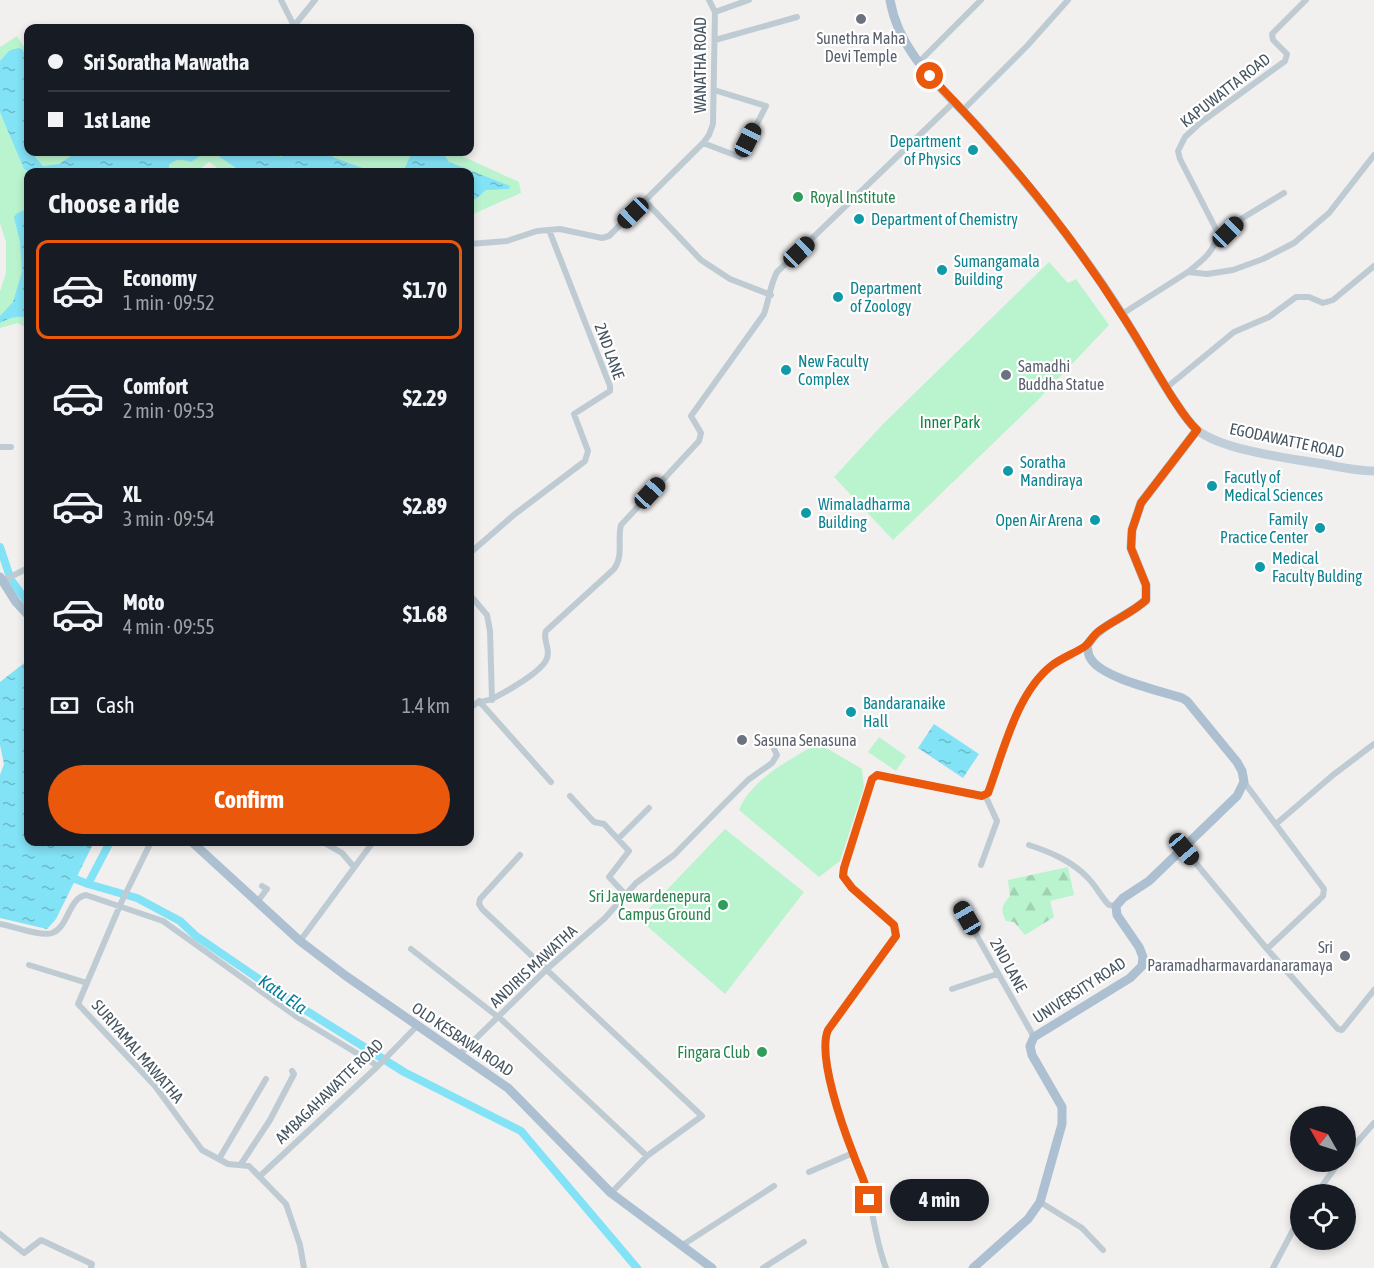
<!DOCTYPE html>
<meta charset="utf-8">
<style>
:root{--surface:#171b24;--page:#242831;--text:#f1f3f6;--muted:#9ea1a6;--line:#363941;--accent:#ea580c}
body{margin:0;font-family:"Asap Condensed",sans-serif;background:var(--page);color:var(--text);height:100vh;display:flex;flex-direction:column;font-size:22px;white-space:nowrap}
*{box-sizing:border-box;margin:0}
p{font-size:20px;color:var(--muted)}
.icon{flex:none;width:33px;height:33px;fill:none;stroke:currentColor;stroke-width:2;stroke-linecap:round;stroke-linejoin:round}
.map{position:relative;flex:1;overflow:hidden}
.side{position:absolute;left:24px;top:168px;width:450px;height:678px;display:flex;flex-direction:column;background:var(--surface);border-radius:12px;box-shadow:0 3px 9px #0003}
.side>*{flex:none}
.guide{position:absolute;left:24px;top:24px;width:450px;height:132px;border-radius:12px;box-shadow:0 3px 9px #0003;display:grid;align-content:center;height:132px;padding:0 24px;background:var(--surface)}
.needle{width:39px;rotate:309deg}
.buttons{position:absolute;left:1290px;top:1106px;display:grid;gap:12px}
.buttons a{display:grid;place-items:center;width:66px;height:66px;border-radius:50%;background:var(--surface);box-shadow:0 3px 9px #0003;font-size:30px}
.end{position:absolute;width:27px;height:27px;margin:-14px;border:8px solid #ea580c;background:#fff;box-shadow:0 0 0 3px #fff}
.from{border-radius:50%}
.bubble{position:absolute;height:42px;border-radius:21px;background:var(--surface);box-shadow:0 3px 9px #0003;font-size:20px;font-weight:700;line-height:42px;text-align:center}
.car{position:absolute;width:18px;height:36px;margin:-18px -9px;border-radius:8px;box-shadow:0 0 4px 2px #0007;background:linear-gradient(#222 24%,#8ab4d8 0 40%,#222 0 76%,#8ab4d8 0 86%,#222 0)}
.guide b{display:flex;align-items:center;gap:21px;height:57px;font-size:22px}
.guide b+b{border-top:2px solid var(--line)}
.guide i{width:15px;height:15px;background:var(--text)}
ul{padding:0;list-style:none}
li{display:flex;align-items:center;gap:18px;height:99px;margin:0 12px 9px;padding:0 12px;border:3px solid transparent;border-radius:12px}
li div{flex:1}
li b{display:block;font-size:22px}
li em{font-style:normal;font-weight:700}
li.current{border-color:var(--accent)}
li>.icon{width:54px;height:54px;stroke-width:1.5}
h2{padding:0 24px;font-size:27px;line-height:72px}
.pay{display:flex;align-items:center;gap:15px;height:66px;padding:0 24px;font-size:22px}
.pay p{margin-inline-start:auto}
.cta{display:flex;gap:12px;margin-top:auto;padding:12px 24px}
.cta a{flex:1;height:69px;border-radius:36px;background:var(--accent);color:#fff;font-size:24px;font-weight:700;line-height:69px;text-align:center}
.map>svg:first-child{display:block}
.green{fill:#baf4ce}
.forest{fill:url(#forest-firs)}
.water{fill:url(#water-ripples)}
.lines{fill:none;stroke-linecap:round;stroke-linejoin:round}
.canal{stroke:#82e2f6;stroke-width:8}
.street{stroke:#bfcbd3;stroke-width:6}
.secondary{stroke:#c0ceda;stroke-width:9}
.primary{stroke:#acc0d1;stroke-width:9}
.route{stroke:#ea580c;stroke-width:8}
.worship-dot{fill:#6b7280;stroke:#fff;stroke-width:2}
.culture-dot{fill:#0f9aa8;stroke:#fff;stroke-width:2}
.leisure-dot{fill:#2e9e5b;stroke:#fff;stroke-width:2}
.labels{text-anchor:middle;dominant-baseline:central;stroke-width:4.5;stroke-linejoin:round;paint-order:stroke}
.worship-label{font-size:16px;fill:#5b616d;stroke:#fff;text-anchor:start}
.street-label{font-size:16px;fill:#45545f;stroke:#fff}
.culture-label{font-size:16px;fill:#0d838f;stroke:#fff;text-anchor:start}
.leisure-label{font-size:16px;fill:#27864d;stroke:#fff;text-anchor:end}
.park-label{font-size:16px;fill:#0d8444;stroke:#fff}
.water-label{font-size:18px;font-style:italic;fill:#037d97;stroke:#fff}
</style>
<div class="map">
<svg width="1374" height="1268" viewBox="0 0 1374 1268">
<defs>
<pattern id="forest-firs" width="22" height="20" patternUnits="userSpaceOnUse" patternTransform="scale(1.5)"><rect width="22" height="20" fill="#baf4ce"/><path d="M5 1l3.5 6h-7zM16 11l3.5 6h-7z" fill="#a1d3b3"/></pattern>
<pattern id="water-ripples" width="26" height="14" patternUnits="userSpaceOnUse" patternTransform="scale(1.5)"><rect width="26" height="14" fill="#82e2f6"/><path d="M2 4q2-2 4 0t4 0M15 11q2-2 4 0t4 0" fill="none" stroke="#6cbaca"/></pattern>
</defs>
<rect width="100%" height="100%" fill="#f2efef"/>
<path class="green" d="M17,36L28,53V152H453L519,182L521,193L473,214L470,213V172H223L209,162L196,172H28V329L18,323L0,328V291L6,273V242L0,223V47Z
M1049,262L1068,283L1076,279L1109,325L1038,400L893,540L834,477L883,424Z
M879,737L906,756L896,771L868,752Z
M818,743L862,769L864,787L840,861L819,877L739,810C752,778 790,760 818,743Z
M725,829L804,892L725,994L639,919Z"/>
<path class="forest" d="M1068,867L1074,895L1050,901L1054,917L1025,935L1014,922L1006,921C1000,910 1002,905 1010,896L1008,880Z"/>
<path class="water" d="M18,48L22,49L28,59V152H35V157L43,166L59,164L77,152H266L281,157L289,152H328L333,157L373,172H242L217,155L206,152L191,162C182,159 176,158 169,165V172H30L24,169L0,112V61L9,51Z
M412,152H442L449,162L510,186L509,189L486,190L477,198L470,201V172H403Z
M28,208V319C19,314 9,318 0,323V316L13,302L22,272L20,241L14,218L16,214Z
M28,660V842H94L56,919L47,929L0,918V775L4,764L0,745V682Z
M934,724L979,754L963,778L918,748Z"/>
<g class="lines">
<path class="canal" d="M0,547L11,580L28,603
M110,842L88,884L137,898L180,921L196,936L294,1003L404,1072L521,1131L637,1268
M70,872L75,879L88,884"/>
<path class="street" d="M281,0L294,26L315,0
M715,12L749,0
M715,40L797,17
M918,63L981,0
M963,110L1027,46L1068,0
M703,143L740,157L766,106L714,90
M645,201L701,260L730,279L771,295
M470,244L507,241L537,231L560,229L602,238L609,236L703,143L709,135L713,124L715,12L709,0
M1216,244L1241,219L1284,193
M1188,272C1202,261 1215,251 1218,233L1180,159L1178,151L1185,137L1200,123L1285,61L1287,54L1273,40L1272,34L1306,0
M1122,314L1188,272L1207,274L1233,270L1263,259L1294,243L1329,213L1374,155
M1166,388L1234,332L1269,317L1296,297H1309L1323,303L1333,300L1374,266
M0,447H11
M470,553L515,514L585,461L588,451L574,414L610,391V386L549,230
M0,582L28,568
M470,595L487,615L490,631L492,700
M479,701L551,782
M470,709C477,699 485,703 494,698C507,691 543,671 547,658C551,648 542,640 546,631L614,569C624,555 617,541 621,525L699,441L701,433L691,416L764,314C769,300 770,285 777,272L955,101
M1244,782L1324,889L1323,896L1319,900L1267,949
M570,796L594,822L604,824L629,851L609,877L625,894
M1276,824L1333,775L1374,744
M618,839L649,808
M151,842L121,903L78,1004L155,1086L202,1150L228,1164L249,1166L286,1204L300,1245L304,1268
M323,842L342,853L354,867
M1029,845C1050,852 1072,861 1088,878C1096,886 1101,897 1109,905L1116,906
M1184,849L1267,949L1338,1029L1342,1030L1374,990
M520,855L480,899L479,904L482,909L702,1116L647,1156L611,1193
M981,865L997,821L985,795
M258,901L267,889L262,886
M960,906L1034,1037
M0,924C13,926 41,937 52,933C69,927 68,898 86,895L163,921L297,1017L378,1066
M300,941L373,842
M411,949L502,1020L647,1156
M29,965L87,983
M952,989L997,974
M459,1055L547,969L605,918L636,883L674,855L721,807L748,780L772,763L777,755L774,749
M1346,1155L1374,1123
M219,1159L266,1079
M241,1164L270,1120L294,1074L292,1071
M809,1172L853,1153
M260,1176L378,1066L417,1026
M1316,1194L1340,1161
M1040,1202L1082,1228L1103,1250
M0,1234L24,1253L41,1240L92,1264L91,1268
M681,1246L774,1186
M763,1268L804,1242
M886,1268C877,1245 874,1221 869,1197C866,1182 858,1168 853,1154C843,1126 817,1056 828,1030L896,936L894,925L852,888L843,876L844,868L872,779L877,775L982,796L988,793C1003,751 1015,697 1051,667C1061,658 1075,652 1087,646
M1273,1268L1300,1217"/>
<path class="secondary" d="M1197,430C1224,451 1289,458 1323,464C1340,467 1357,471 1374,471"/>
<path class="primary" d="M890,0C900,58 948,92 985,135C1034,191 1083,252 1123,316C1140,343 1155,371 1172,397C1180,409 1187,421 1197,430L1141,503L1132,530L1131,548L1146,585V600C1128,617 1099,624 1087,646C1088,650 1088,656 1091,659C1102,678 1161,691 1182,698L1187,701L1237,762L1242,771L1244,782L1237,796L1149,881L1123,898L1116,906L1117,915L1139,947L1143,957L1142,966L1130,978L1034,1037L1030,1046L1032,1055L1062,1107V1124L1040,1202L1028,1219L973,1268
M0,577L16,602L28,615
M192,842L300,941L346,976L508,1088L611,1193L712,1268"/>
</g>
<g class="lines">
<path class="route" d="M869,1200C867,1185 859,1170 854,1156C843,1128 817,1056 828,1030L896,936L894,925L852,888L843,876L844,868L872,779L877,775L982,796L988,793C1003,753 1016,694 1051,666C1061,658 1073,654 1084,647C1090,643 1093,635 1099,631C1114,620 1132,613 1146,600V585L1131,548L1132,530L1141,503L1197,430C1187,421 1180,409 1172,397C1155,370 1140,342 1122,315C1068,229 1001,149 930,76"/>
</g>
<g class="worship-dot">
<circle cx="861" cy="19" r="6"/>
<circle cx="1006" cy="375" r="6"/>
<circle cx="742" cy="740" r="6"/>
<circle cx="1345" cy="956" r="6"/>
</g>
<g class="culture-dot">
<circle cx="973" cy="150" r="6"/>
<circle cx="859" cy="219" r="6"/>
<circle cx="942" cy="270" r="6"/>
<circle cx="838" cy="297" r="6"/>
<circle cx="786" cy="370" r="6"/>
<circle cx="1008" cy="471" r="6"/>
<circle cx="1212" cy="486" r="6"/>
<circle cx="806" cy="513" r="6"/>
<circle cx="1095" cy="520" r="6"/>
<circle cx="1320" cy="528" r="6"/>
<circle cx="1260" cy="567" r="6"/>
<circle cx="851" cy="712" r="6"/>
</g>
<g class="leisure-dot">
<circle cx="798" cy="197" r="6"/>
<circle cx="723" cy="905" r="6"/>
<circle cx="762" cy="1052" r="6"/>
</g>
<g class="labels">
<g class="worship-label">
<text x="861" y="38" text-anchor="middle">Sunethra Maha<tspan x="861" dy="18">Devi Temple</tspan></text>
<text x="1018" y="366">Samadhi<tspan x="1018" dy="18">Buddha Statue</tspan></text>
<text x="754" y="740">Sasuna Senasuna</text>
<text x="1333" y="947" text-anchor="end">Sri<tspan x="1333" dy="18">Paramadharmavardanaramaya</tspan></text>
</g>
<g class="street-label">
<text transform="translate(700 65) rotate(-90)">WANATHA ROAD</text>
<text transform="translate(1225 90) rotate(-38)">KAPUWATTA ROAD</text>
<text transform="translate(610 351) rotate(70)">2ND LANE</text>
<text transform="translate(1287 440) rotate(12)">EGODAWATTE ROAD</text>
<text transform="translate(1009 965) rotate(61)">2ND LANE</text>
<text transform="translate(533 966) rotate(-43)">ANDIRIS MAWATHA</text>
<text transform="translate(1079 990) rotate(-33)">UNIVERSITY ROAD</text>
<text transform="translate(463 1039) rotate(34)">OLD KESBAWA ROAD</text>
<text transform="translate(138 1051) rotate(49)">SURIYAMAL MAWATHA</text>
<text transform="translate(329 1091) rotate(-44)">AMBAGAHAWATTE ROAD</text>
</g>
<g class="culture-label">
<text x="961" y="141" text-anchor="end">Department<tspan x="961" dy="18">of Physics</tspan></text>
<text x="871" y="219">Department of Chemistry</text>
<text x="954" y="261">Sumangamala<tspan x="954" dy="18">Building</tspan></text>
<text x="850" y="288">Department<tspan x="850" dy="18">of Zoology</tspan></text>
<text x="798" y="361">New Faculty<tspan x="798" dy="18">Complex</tspan></text>
<text x="1020" y="462">Soratha<tspan x="1020" dy="18">Mandiraya</tspan></text>
<text x="1224" y="477">Facutly of<tspan x="1224" dy="18">Medical Sciences</tspan></text>
<text x="818" y="504">Wimaladharma<tspan x="818" dy="18">Building</tspan></text>
<text x="1308" y="519" text-anchor="end">Family<tspan x="1308" dy="18">Practice Center</tspan></text>
<text x="1083" y="520" text-anchor="end">Open Air Arena</text>
<text x="1272" y="558">Medical<tspan x="1272" dy="18">Faculty Bulding</tspan></text>
<text x="863" y="703">Bandaranaike<tspan x="863" dy="18">Hall</tspan></text>
</g>
<g class="leisure-label">
<text x="810" y="197" text-anchor="start">Royal Institute</text>
<text x="711" y="896">Sri Jayewardenepura<tspan x="711" dy="18">Campus Ground</tspan></text>
<text x="750" y="1052">Fingara Club</text>
</g>
<g class="park-label">
<text x="950" y="422">Inner Park</text>
</g>
<g class="water-label">
<text transform="translate(283 994) rotate(35)">Katu Ela</text>
</g>
</g>
</svg>
<div class="buttons">
<a><svg class="needle" viewBox="-14 -14 28 28"><path d="M0-13l5 13h-10z" fill="#e53935"/><path d="M0 13l5-13h-10z" fill="#9ea1a6"/></svg></a>
<a><svg class="icon" aria-label="locate" viewBox="0 0 24 24"><circle cx="12" cy="12" r="6"/><path d="M12 2v4M12 18v4M2 12h4M18 12h4"/></svg></a>
</div>
<i class="end from" style="left:930px;top:76px"></i>
<i class="end" style="left:869px;top:1200px"></i>
<div class="bubble" style="left:890px;top:1179px;width:99px">4 min</div>
<i class="car" style="left:748px;top:140px;rotate:27deg"></i>
<i class="car" style="left:633px;top:213px;rotate:226deg"></i>
<i class="car" style="left:1228px;top:232px;rotate:45deg"></i>
<i class="car" style="left:799px;top:252px;rotate:46deg"></i>
<i class="car" style="left:650px;top:493px;rotate:43deg"></i>
<i class="car" style="left:1184px;top:849px;rotate:140deg"></i>
<i class="car" style="left:967px;top:918px;rotate:330deg"></i>
<div class="guide">
<b><i class="from"></i>Sri Soratha Mawatha</b>
<b><i></i>1st Lane</b>
</div>
<section class="side">
<h2>Choose a ride</h2>
<ul>
<li class="current"><svg class="icon" aria-label="car" viewBox="0 0 24 24"><path d="M5 17H2v-5l4-1 3-4h7l3 4 3 1v5h-3M9 17h6M6 11h13"/><circle cx="7" cy="17" r="2"/><circle cx="17" cy="17" r="2"/></svg><div><b>Economy</b><p>1 min · 09:52</p></div><em>$1.70</em></li>
<li><svg class="icon" aria-label="car" viewBox="0 0 24 24"><path d="M5 17H2v-5l4-1 3-4h7l3 4 3 1v5h-3M9 17h6M6 11h13"/><circle cx="7" cy="17" r="2"/><circle cx="17" cy="17" r="2"/></svg><div><b>Comfort</b><p>2 min · 09:53</p></div><em>$2.29</em></li>
<li><svg class="icon" aria-label="car" viewBox="0 0 24 24"><path d="M5 17H2v-5l4-1 3-4h7l3 4 3 1v5h-3M9 17h6M6 11h13"/><circle cx="7" cy="17" r="2"/><circle cx="17" cy="17" r="2"/></svg><div><b>XL</b><p>3 min · 09:54</p></div><em>$2.89</em></li>
<li><svg class="icon" aria-label="car" viewBox="0 0 24 24"><path d="M5 17H2v-5l4-1 3-4h7l3 4 3 1v5h-3M9 17h6M6 11h13"/><circle cx="7" cy="17" r="2"/><circle cx="17" cy="17" r="2"/></svg><div><b>Moto</b><p>4 min · 09:55</p></div><em>$1.68</em></li>
</ul>
<div class="pay"><svg class="icon" aria-label="cash" viewBox="0 0 24 24"><path d="M3 7h18v10H3z"/><circle cx="12" cy="12" r="2"/></svg>Cash<p>1.4 km</p></div>
<div class="cta"><a>Confirm</a></div>
</section>
</div>
